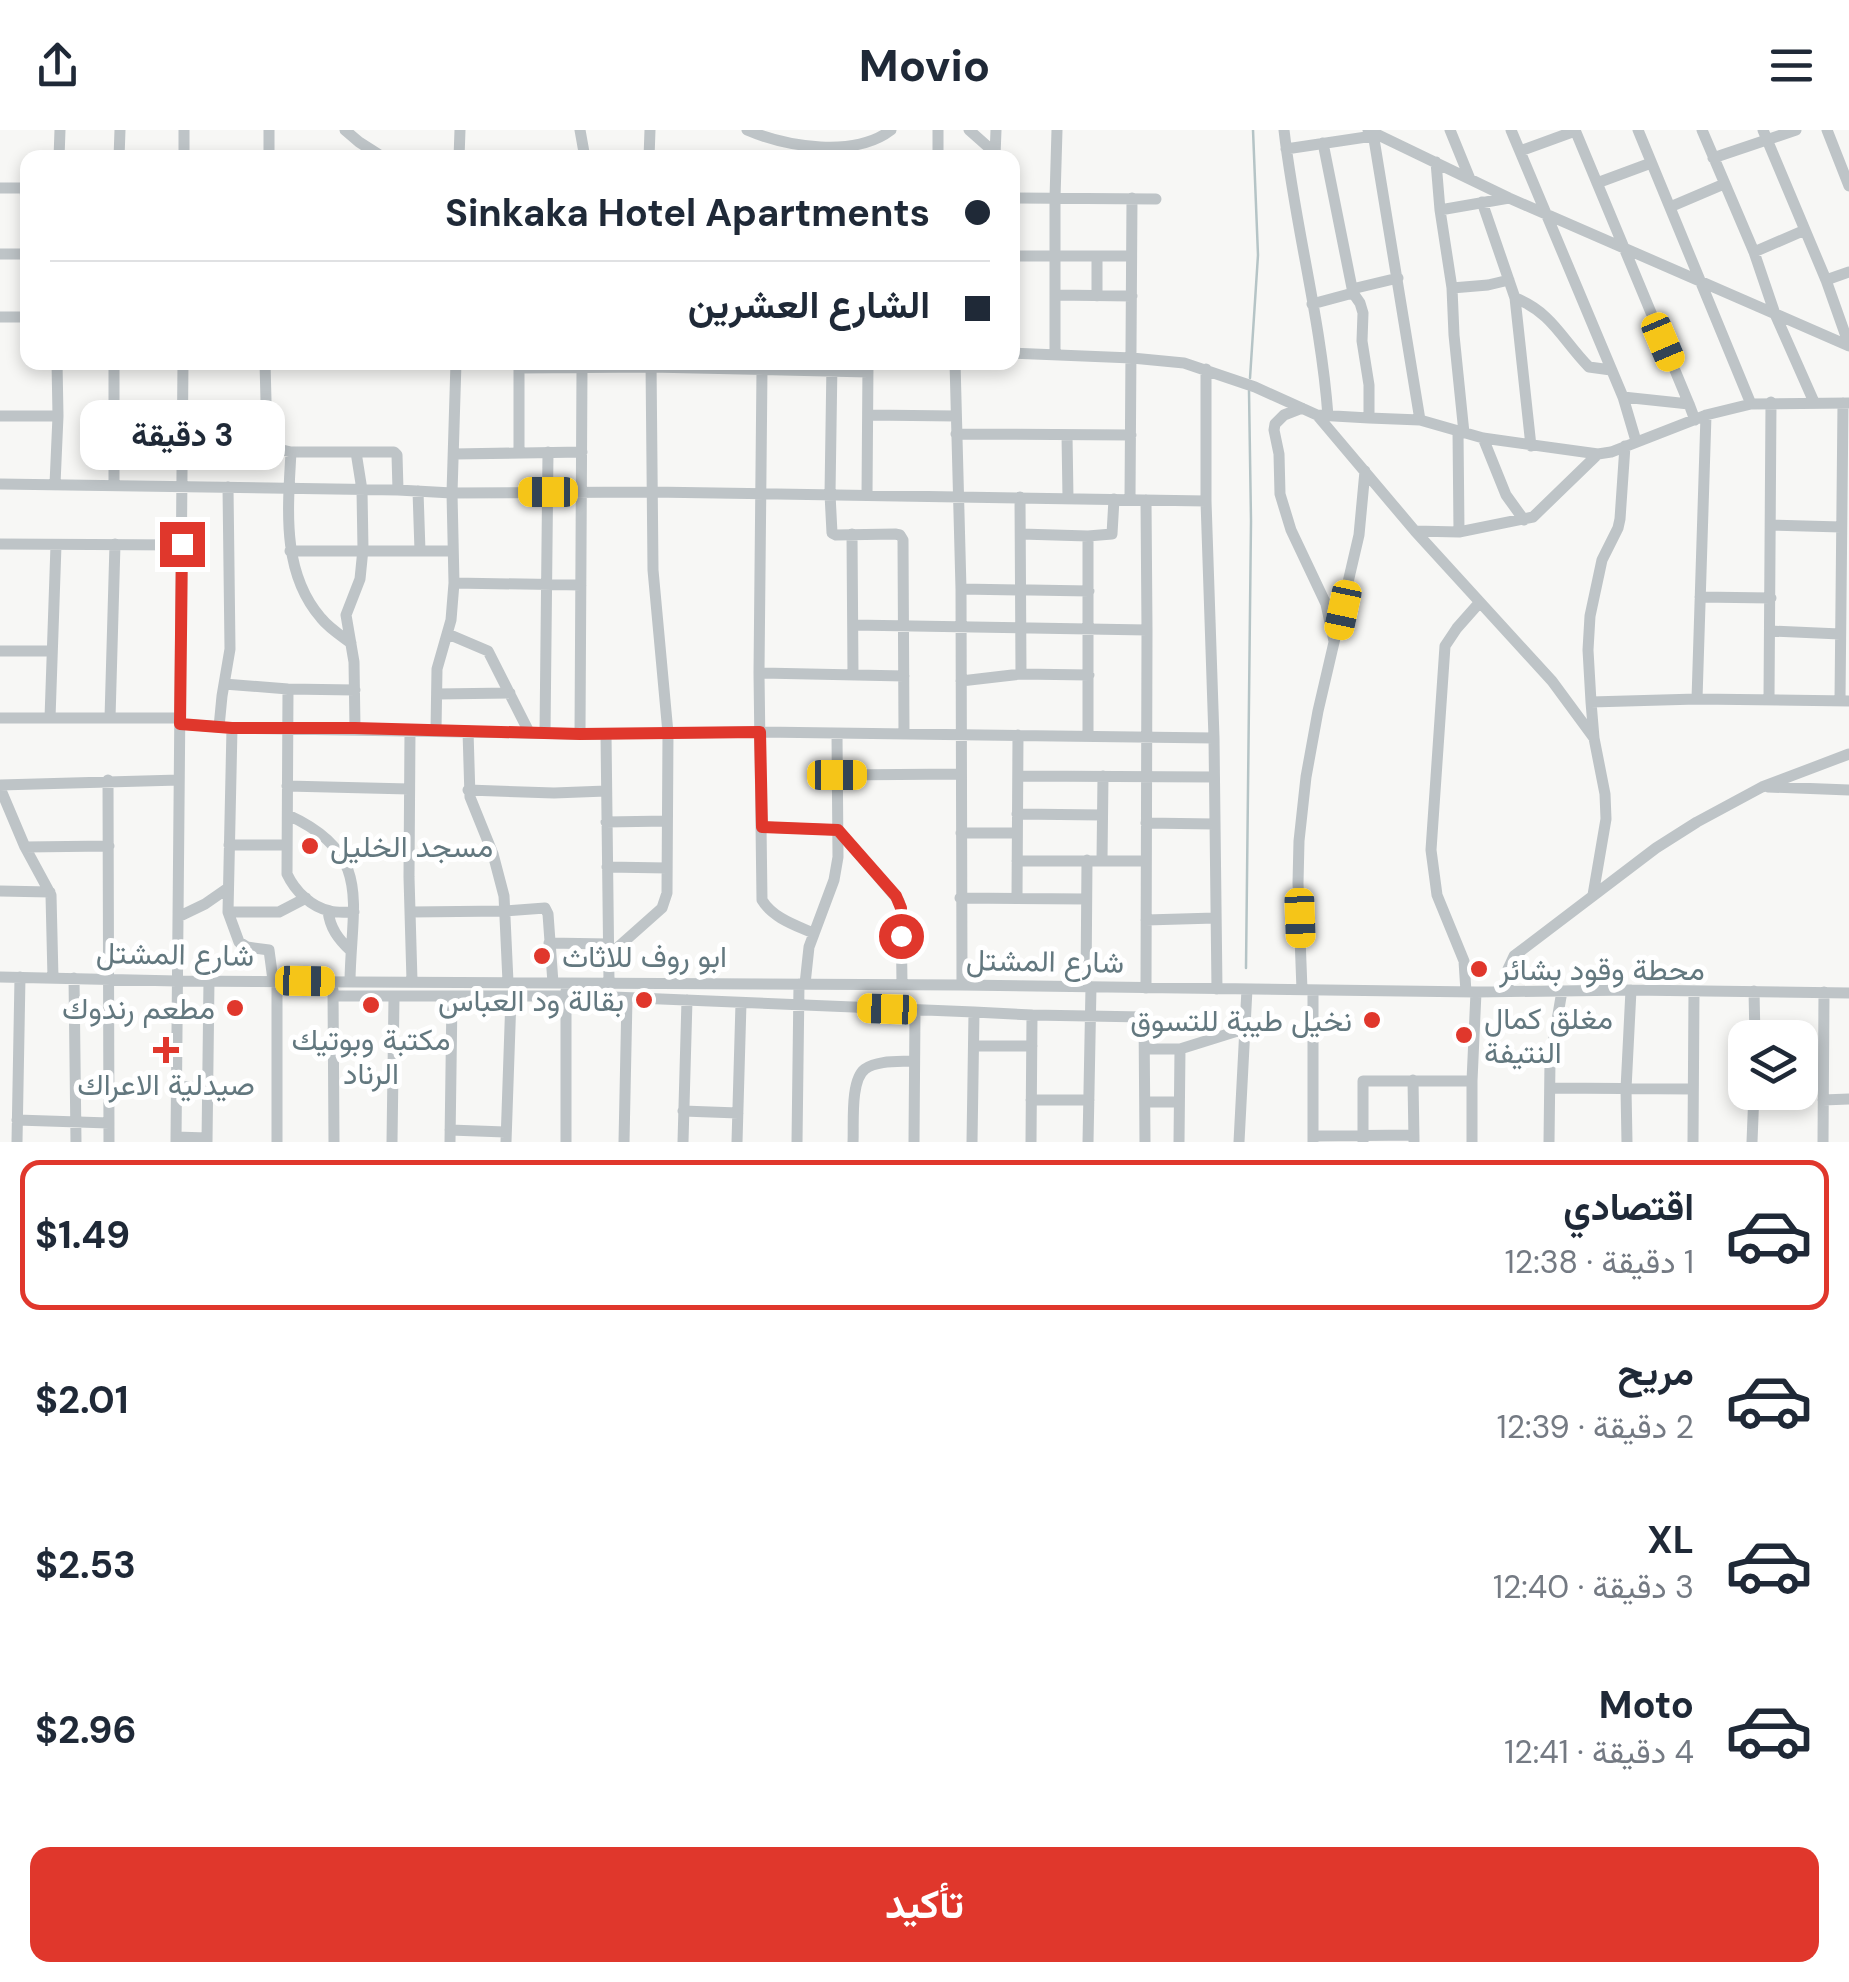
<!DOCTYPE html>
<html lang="ar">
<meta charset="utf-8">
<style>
:root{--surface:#fff;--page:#f2f2f3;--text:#1f2937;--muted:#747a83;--line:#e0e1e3;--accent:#e0372c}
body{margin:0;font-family:"DM Sans",Vazirmatn,sans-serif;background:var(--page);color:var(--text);direction:rtl;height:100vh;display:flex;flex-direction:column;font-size:38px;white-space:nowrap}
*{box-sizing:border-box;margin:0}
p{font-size:32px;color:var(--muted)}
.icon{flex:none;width:55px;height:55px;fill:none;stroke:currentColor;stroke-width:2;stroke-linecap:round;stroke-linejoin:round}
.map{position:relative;height:1012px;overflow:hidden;direction:ltr}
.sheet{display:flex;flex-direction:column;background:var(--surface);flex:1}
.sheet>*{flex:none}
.guide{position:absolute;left:20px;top:20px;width:1000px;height:220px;border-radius:20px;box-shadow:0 5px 15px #0003;direction:rtl;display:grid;align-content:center;height:220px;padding:0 30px;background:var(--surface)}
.fabs{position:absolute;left:1728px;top:890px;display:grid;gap:20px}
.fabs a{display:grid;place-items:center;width:90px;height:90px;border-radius:20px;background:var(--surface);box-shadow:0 5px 15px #0003;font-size:50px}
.end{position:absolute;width:45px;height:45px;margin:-22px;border:12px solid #e0372c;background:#fff;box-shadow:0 0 0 5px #fff}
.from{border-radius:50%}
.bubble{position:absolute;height:70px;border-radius:20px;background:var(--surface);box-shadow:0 5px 15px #0003;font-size:32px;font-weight:700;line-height:70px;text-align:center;direction:rtl}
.car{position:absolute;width:30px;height:60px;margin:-30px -15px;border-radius:12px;box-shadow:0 0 8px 2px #0007;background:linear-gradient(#f5c518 24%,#345 0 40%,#f5c518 0 76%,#345 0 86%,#f5c518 0)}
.guide b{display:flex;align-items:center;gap:35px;height:95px;font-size:38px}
.guide b+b{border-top:2px solid var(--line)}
.guide i{width:25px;height:25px;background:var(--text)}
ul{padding:18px 0 0;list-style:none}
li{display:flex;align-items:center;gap:30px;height:150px;margin:0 20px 15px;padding:0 10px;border:5px solid transparent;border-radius:20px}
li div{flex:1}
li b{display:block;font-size:38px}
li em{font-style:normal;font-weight:700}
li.selected{border-color:var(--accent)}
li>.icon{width:90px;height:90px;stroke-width:1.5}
.button{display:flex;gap:20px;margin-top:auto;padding:20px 30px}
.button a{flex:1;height:115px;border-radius:20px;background:var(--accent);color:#fff;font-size:40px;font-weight:700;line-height:115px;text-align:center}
header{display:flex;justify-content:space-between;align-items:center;height:130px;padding:0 30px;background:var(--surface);font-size:45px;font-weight:700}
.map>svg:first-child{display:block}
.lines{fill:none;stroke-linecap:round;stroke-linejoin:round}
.stream{stroke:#b5c4c6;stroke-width:2.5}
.minor{stroke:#bec4c7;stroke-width:11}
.route{stroke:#e0372c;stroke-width:12}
.poi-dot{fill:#e0372c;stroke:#fff;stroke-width:4}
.labels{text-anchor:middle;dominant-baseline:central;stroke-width:10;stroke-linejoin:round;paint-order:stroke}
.poi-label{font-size:30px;fill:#63787f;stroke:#fff;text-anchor:start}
.street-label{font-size:30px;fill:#63787f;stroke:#fff}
</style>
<header><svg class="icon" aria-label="menu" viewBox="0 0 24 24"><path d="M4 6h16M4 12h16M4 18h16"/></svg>Movio<svg class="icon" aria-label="share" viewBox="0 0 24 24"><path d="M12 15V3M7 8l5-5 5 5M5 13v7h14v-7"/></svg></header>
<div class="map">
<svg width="1849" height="1012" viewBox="0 0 1849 1012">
<rect width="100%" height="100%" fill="#f7f7f5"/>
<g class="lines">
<path class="stream" d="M1250,248L1258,125L1253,0
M1246,838L1251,391L1249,261"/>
<path class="minor" d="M345,0L359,12L384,28
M580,0L585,28
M747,0C787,17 855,28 891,0
M969,0L995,23
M1284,0C1295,96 1321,190 1328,286
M1368,0L1509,68L1849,216
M1450,0L1470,49
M1511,0L1623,267L1636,311
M1575,0L1689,274
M1638,0L1751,274
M1702,0L1754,122L1775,184L1814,272
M1763,0L1826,150L1849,215
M1827,0L1849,56
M1373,3L1420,290
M1286,19L1373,6
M1520,21L1575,1
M995,26L996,0
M59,28L60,0
M119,28L120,0
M184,28V0
M269,28V0
M459,28L460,0
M649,28L650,0
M938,28V0
M1713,28L1796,0
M1436,32L1440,80L1452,158L1454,205L1464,303
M1597,53L1651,33
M0,58H28
M25,58L28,107
M1012,68L1156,69
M1482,72L1515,168L1531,316
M1670,77L1724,54
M1440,80L1509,68
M1754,122L1805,100
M0,124H28
M1012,126H1131
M1097,126V166
M1826,150L1849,142
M1452,158L1488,155L1509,150
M1352,159L1398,148
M1055,165L1132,166
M1515,168C1552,182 1563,211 1589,237L1611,240
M1312,174L1353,163L1323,13
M0,187H28
M1012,223L1132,228L1184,233L1255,257L1317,285L1369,288V255L1362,211L1363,183L1360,173L1353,163
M1055,224V68L1057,0
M265,232L267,310L270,317L291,322H394L397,325L398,360
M832,232L830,364L832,403L836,405L895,404L900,405L903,410L904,604
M955,232L961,459L962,855
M519,238L651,237L868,242
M762,239L759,543L762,770C773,788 795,795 813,803
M1206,239V371L1214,608L1217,859
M1623,267L1689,274L1695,290
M1302,278L1284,285L1275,294L1274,300L1279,324L1280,364L1291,400L1326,474L1334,511
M868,285L956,286
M1317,285L1415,401L1552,551L1594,608
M1706,285L1697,569L1849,571
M0,286H58
M1369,288L1420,290L1483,308L1598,324L1611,322L1706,285L1751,274L1849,273
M1458,301L1459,402
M956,304L1131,305
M1067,305L1068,368
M1483,308L1506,365L1524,390
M291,322C288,378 281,442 321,488C329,498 340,505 351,513
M519,322V232
M454,324L582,322
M0,354L398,360L452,363L652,362L1206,371
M55,354L58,286L57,232
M114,355V232
M418,361L420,421
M867,365L868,232
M1130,369L1132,68
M1146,370L1147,500
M1771,395L1841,397
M1415,401L1459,402L1533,387L1598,324
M852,404L853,545
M1021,404L1088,406
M0,414L182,415
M290,421H453
M454,453L581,455
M961,459L1089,461
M1700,467L1771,468
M853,495L1147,500L1146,858
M1770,501L1840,504
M448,504L488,521L529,602
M0,521H51
M759,543L904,546
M1021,544L1089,545
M961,551L1021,544L1020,367
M224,554L288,559L355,560
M288,559L287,744C295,761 311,777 330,781C337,783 347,782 354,782
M437,564L510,563
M1769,569L1771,272
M1840,571L1843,273
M1591,572L1697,569
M0,588H180
M50,588L56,415
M110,588L115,414
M180,594L232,598L580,604L760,602L1214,608
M219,597L222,566L230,519L228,357
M232,598L228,782L239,812L247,817L269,820L273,850
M355,598L354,532L346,485L360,449L363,419L362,360L356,322
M436,600L437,539L451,490L454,453L452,363L456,232
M410,601L409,747L412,851
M468,601L470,667L493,724L504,766L508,852
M545,603L548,322
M580,604L582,238
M606,604L609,852
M1088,606V406L1112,404L1114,369
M837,645L961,644
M1018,646L1214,647
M108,650L109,1012
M0,655L179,650
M287,656L409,659
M1768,657L1849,660
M0,658L25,717L51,765L53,848
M468,660L554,663L606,661
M1017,684L1102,685
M288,685C374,724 351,774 350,851
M606,692L667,691
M1146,693L1214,694
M762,697L838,700L899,771L901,778L902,854
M961,703H1017
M229,715H287
M25,717L109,716
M1102,730L1103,646
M1017,731H1146
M607,737L667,738
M0,761L50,762
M1593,765L1606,689L1605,664L1594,608L1591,572L1588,520L1590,486L1602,430L1618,398L1620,389L1625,316
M960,768L1086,769
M1017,768L1018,605
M328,781C330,798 338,809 351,821
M228,782H279L306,768
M411,782L505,781L545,778L548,784L553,853
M178,787L205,774L228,758
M1146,790L1215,788
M549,813L608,814
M608,826L662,778L667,763L668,603L653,440L651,232
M0,847L177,851L962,855L1476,862L1631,860L1849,863
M74,848L76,1012
M277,850V1012
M805,854L809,817L834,750L838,727L837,604
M1086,857L1087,730
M333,860L334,1012
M1302,860L1298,753L1299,711L1306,647L1318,581L1359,405L1365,341
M1313,860V1012
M1508,861V839L1514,826L1656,718L1697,692L1762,657L1849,624
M1754,861L1755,908
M1466,862L1464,831L1437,765L1431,720L1445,516L1457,498L1480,472
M333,866H589L974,882L972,1012
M974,882L1032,885
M974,916H1032
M1146,919H1180L1179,1012
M1180,919L1244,899
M1800,941H1823
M1413,950L1414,1011
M176,957L206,956
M1550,958L1693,959
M1031,970H1089
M1823,970L1849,969
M1145,972H1179
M683,981L738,983
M17,990L109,993
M450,1000L505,1002
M1313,1006L1414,1005
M176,1007L207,1008
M17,1012L20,847
M176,1012L183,232
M207,1012L209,850
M392,1012L394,867
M450,1012L452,867
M506,1012L511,867
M566,1012V861
M624,1012L627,868
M683,1012L687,870
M737,1012L741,873
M797,1012L799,854
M853,1012C854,994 850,950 865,939C878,930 899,932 914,931
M914,1012L915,881
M1031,1012L1032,885L1144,887L1145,1012
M1088,1012L1091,857
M1239,1012L1247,859
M1363,1012V951H1472
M1472,1012V951L1476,862
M1549,1012L1550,931L1562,861
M1627,1012L1626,959L1631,860
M1693,1012L1694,861
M1752,1012L1754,962
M1823,1012L1824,862"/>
</g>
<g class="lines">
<path class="route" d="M182,414L180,594L232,598H355L580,604L760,602L762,697L838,700L896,766L901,778V806"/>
</g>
<g class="poi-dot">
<circle cx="310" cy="716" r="10"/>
<circle cx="542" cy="826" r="10"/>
<circle cx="1479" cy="839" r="10"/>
<circle cx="644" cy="870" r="10"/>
<circle cx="371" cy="875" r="10"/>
<circle cx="235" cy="878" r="10"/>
<circle cx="1372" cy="890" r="10"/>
<circle cx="1464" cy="905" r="10"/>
<path d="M161 905h10v10h10v10h-10v10h-10v-10h-10v-10h10z"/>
</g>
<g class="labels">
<g class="poi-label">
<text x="330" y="716">مسجد الخليل</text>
<text x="562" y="826">ابو روف للاثاث</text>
<text x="1499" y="839">محطة وقود بشائر</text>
<text x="624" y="870" text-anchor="end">بقالة ود العباس</text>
<text x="215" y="878" text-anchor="end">مطعم رندوك</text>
<text x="1484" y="888">مغلق كمال<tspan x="1484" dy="34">النتيفة</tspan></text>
<text x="1352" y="890" text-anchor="end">نخيل طيبة للتسوق</text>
<text x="371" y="909" text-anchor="middle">مكتبة وبوتيك<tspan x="371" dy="34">الرناد</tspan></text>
<text x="166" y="954" text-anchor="middle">صيدلية الاعراك</text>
</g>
<g class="street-label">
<text transform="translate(175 824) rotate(1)">شارع المشتل</text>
<text transform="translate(1045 831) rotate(1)">شارع المشتل</text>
</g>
</g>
</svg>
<div class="fabs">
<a><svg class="icon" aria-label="layers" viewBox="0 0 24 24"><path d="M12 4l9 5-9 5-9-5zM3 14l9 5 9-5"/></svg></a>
</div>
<i class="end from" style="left:901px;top:806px"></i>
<i class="end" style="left:182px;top:414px"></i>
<div class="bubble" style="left:80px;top:270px;width:205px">3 دقيقة</div>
<i class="car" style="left:1663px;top:212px;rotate:157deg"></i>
<i class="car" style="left:548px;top:362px;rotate:270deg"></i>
<i class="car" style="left:1343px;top:480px;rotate:192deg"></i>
<i class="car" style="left:837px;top:645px;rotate:90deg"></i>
<i class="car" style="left:1300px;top:788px;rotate:178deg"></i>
<i class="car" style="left:305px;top:851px;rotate:91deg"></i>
<i class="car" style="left:887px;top:879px;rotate:272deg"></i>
<div class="guide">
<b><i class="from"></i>Sinkaka Hotel Apartments</b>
<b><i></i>الشارع العشرين</b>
</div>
</div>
<section class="sheet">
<ul>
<li class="selected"><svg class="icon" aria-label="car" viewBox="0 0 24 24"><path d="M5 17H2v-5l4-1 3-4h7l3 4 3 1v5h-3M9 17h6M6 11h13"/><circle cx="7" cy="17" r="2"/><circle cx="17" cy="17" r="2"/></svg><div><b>اقتصادي</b><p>1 دقيقة · 12:38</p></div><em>$1.49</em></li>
<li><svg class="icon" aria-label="car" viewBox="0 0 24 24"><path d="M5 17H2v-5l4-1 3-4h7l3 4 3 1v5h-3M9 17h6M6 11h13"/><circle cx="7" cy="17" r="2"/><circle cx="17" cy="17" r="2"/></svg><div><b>مريح</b><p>2 دقيقة · 12:39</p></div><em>$2.01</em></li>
<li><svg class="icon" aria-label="car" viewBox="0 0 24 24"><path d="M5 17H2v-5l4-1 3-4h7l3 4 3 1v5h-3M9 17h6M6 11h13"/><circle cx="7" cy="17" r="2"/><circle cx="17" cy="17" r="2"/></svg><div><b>XL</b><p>3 دقيقة · 12:40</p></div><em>$2.53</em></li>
<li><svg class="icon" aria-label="car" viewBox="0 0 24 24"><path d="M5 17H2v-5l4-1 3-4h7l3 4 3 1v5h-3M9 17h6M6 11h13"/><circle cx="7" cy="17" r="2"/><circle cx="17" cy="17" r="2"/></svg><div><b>Moto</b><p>4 دقيقة · 12:41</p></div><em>$2.96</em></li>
</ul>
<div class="button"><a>تأكيد</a></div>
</section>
